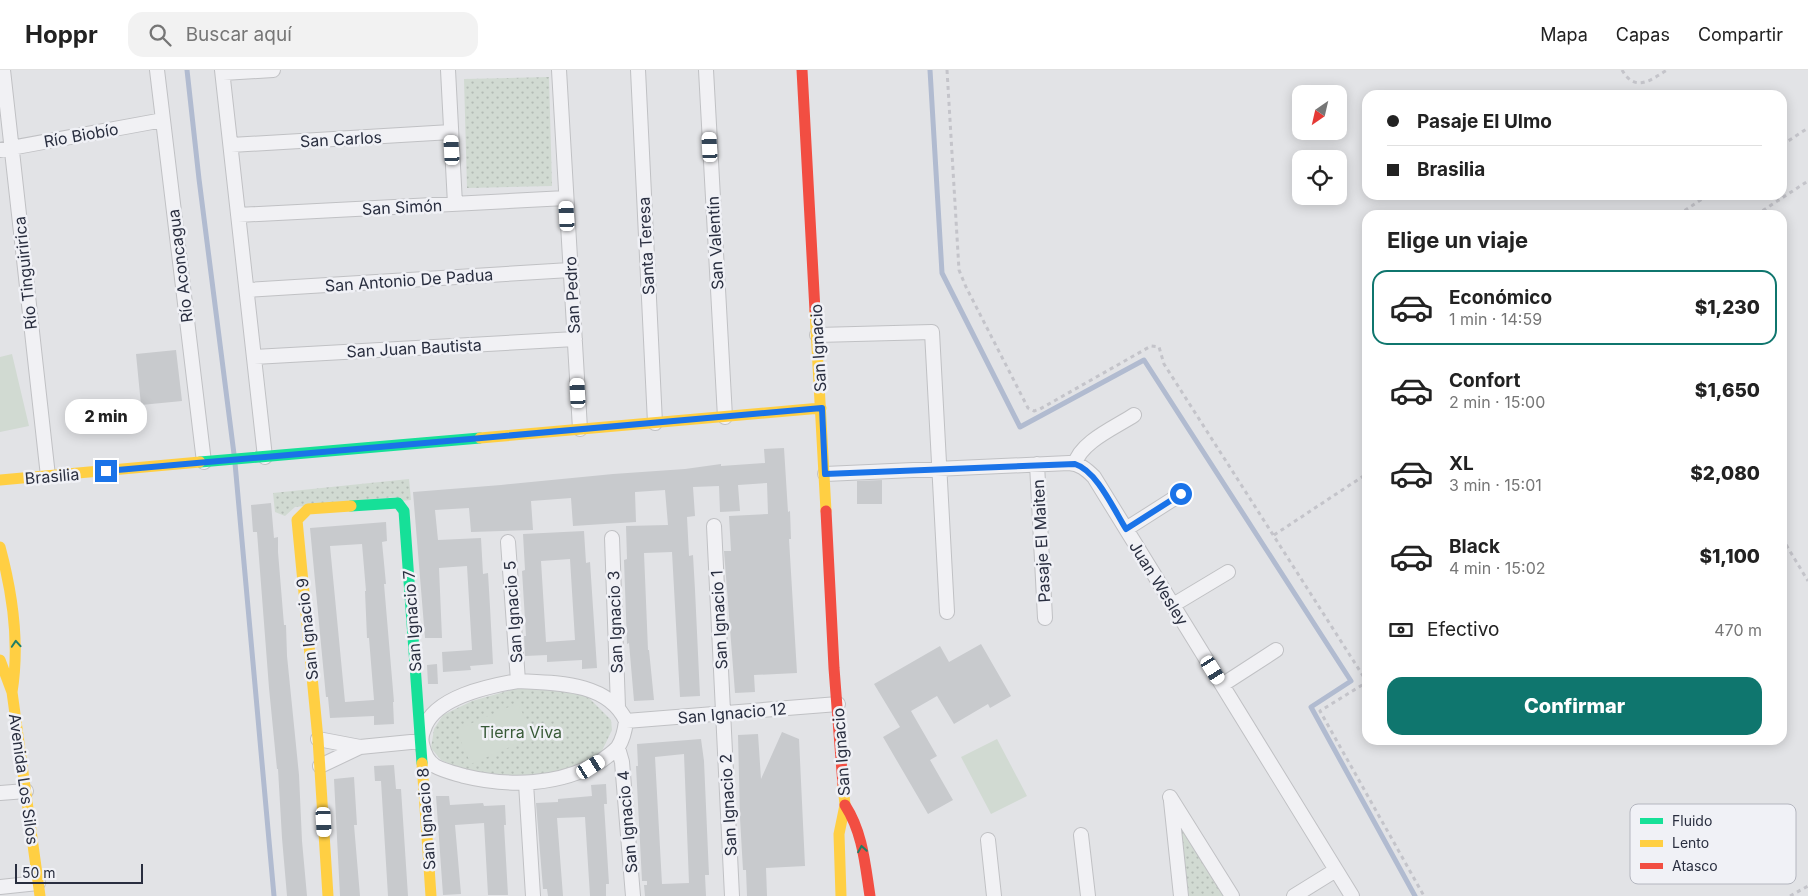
<!DOCTYPE html>
<html lang="es">
<meta charset="utf-8">
<style>
:root{--surface:#fff;--page:#f2f2f2;--text:#222;--muted:#767676;--line:#e0e0e0;--accent:#0f766e}
body{margin:0;font-family:Inter,sans-serif;background:var(--page);color:var(--text);height:100vh;display:flex;flex-direction:column;font-size:19px;white-space:nowrap}
*{box-sizing:border-box;margin:0}
p{font-size:16px;color:var(--muted)}
.icon{flex:none;width:28px;height:28px;fill:none;stroke:currentColor;stroke-width:2;stroke-linecap:round;stroke-linejoin:round}
.map{position:relative;flex:1;overflow:hidden}
.side{position:absolute;left:1362px;top:140px;width:425px;height:535px;display:flex;flex-direction:column;background:var(--surface);border-radius:15px;box-shadow:0 2px 12px #0003}
.side>*{flex:none}
.top-card{position:absolute;left:1362px;top:20px;width:425px;height:110px;border-radius:15px;box-shadow:0 2px 12px #0003;display:grid;align-content:center;height:110px;padding:0 25px;background:var(--surface)}
.needle{width:32px;rotate:214deg}
.buttons{position:absolute;left:1292px;top:15px;display:grid;gap:10px}
.buttons a{display:grid;place-items:center;width:55px;height:55px;border-radius:10px;background:var(--surface);box-shadow:0 2px 12px #0003;font-size:25px}
.scale{position:absolute;left:15px;bottom:12px;width:128px;box-sizing:border-box;padding-left:5px;border:2px solid #292e3f;border-top:0;font-size:14px;line-height:18px;white-space:nowrap;color:#292e3f;-webkit-text-stroke:4px #f0f1f6;paint-order:stroke}
.end{position:absolute;width:22px;height:22px;margin:-11px;border:6px solid #1a73e8;background:#fff;box-shadow:0 0 0 2px #fff}
.from{border-radius:50%}
.bubble{position:absolute;height:35px;border-radius:15px;background:var(--surface);box-shadow:0 2px 12px #0003;font-size:16px;font-weight:800;line-height:35px;text-align:center}
.car{position:absolute;width:15px;height:30px;margin:-15px -8px;border-radius:6px;box-shadow:0 0 4px 1px #0007;background:linear-gradient(#fff 24%,#345 0 40%,#fff 0 76%,#345 0 86%,#fff 0)}
.top-card b{display:flex;align-items:center;gap:18px;height:48px;font-size:19px}
.top-card b+b{border-top:1px solid var(--line)}
.top-card i{width:12px;height:12px;background:var(--text)}
ul{padding:0;list-style:none}
li{display:flex;align-items:center;gap:15px;height:75px;margin:0 10px 8px;padding:0 15px;border:2px solid transparent;border-radius:15px}
li div{flex:1}
li b{display:block;font-size:19px}
li em{font-style:normal;font-weight:800}
li.active{border-color:var(--accent)}
li>.icon{width:45px;height:45px;stroke-width:1.5}
h2{padding:0 25px;font-size:22px;line-height:60px}
.pay{display:flex;align-items:center;gap:12px;height:55px;padding:0 25px;font-size:19px}
.pay p{margin-inline-start:auto}
.action{display:flex;gap:10px;margin-top:auto;padding:10px 25px}
.action a{flex:1;height:58px;border-radius:15px;background:var(--accent);color:#fff;font-size:20px;font-weight:800;line-height:58px;text-align:center}
header{display:flex;align-items:center;gap:30px;box-sizing:border-box;height:70px;padding:0 25px;background:var(--surface);border-bottom:1px solid var(--line)}
header strong{font-size:24px}
nav{display:flex;gap:28px;margin-inline-start:auto;font-size:18px}
.search{width:350px;height:45px;background:var(--page);display:flex;align-items:center;gap:12px;box-sizing:border-box;padding:0 18px;border-radius:15px;color:var(--muted);font-size:19px}
.map>svg:first-child{display:block}
.grass{fill:url(#grass-dots)}
.garden{fill:#d1dad2}
.lines{fill:none;stroke-linecap:round;stroke-linejoin:round}
.stream{stroke:#b1bbd0;stroke-width:5}
.building{fill:#c8cacd;fill-rule:evenodd}
.street-casing{stroke:#c0c1c4;stroke-width:16}
.path{stroke:#c4c4ca;stroke-width:3;stroke-dasharray:4 4;stroke-linecap:butt}
.street{stroke:#f1f1f4;stroke-width:14}
.fast{stroke:#16e098;stroke-width:11}
.slow{stroke:#ffcf43;stroke-width:11}
.jam{stroke:#f24e42;stroke-width:11}
.oneway{stroke:#207e67}
.route{stroke:#1a73e8;stroke-width:6}
.labels{text-anchor:middle;dominant-baseline:central;stroke-width:5;stroke-linejoin:round;paint-order:stroke}
.street-label{font-size:16px;fill:#292e3f;stroke:#f0f1f6}
.park-label{font-size:16px;fill:#385a37;stroke:#f0f1f6}
.key{fill:#f0f1f6;stroke:#b4b6bf;stroke-width:1}
.key-label{font-size:14px;fill:#292e3f}
</style>
<header>
<strong>Hoppr</strong>
<div class="search"><svg class="icon" aria-label="search" viewBox="0 0 24 24"><circle cx="10" cy="10" r="6"/><path d="M15 15l6 6"/></svg>Buscar aquí</div>
<nav><a>Mapa</a><a>Capas</a><a>Compartir</a></nav>
</header>
<div class="map">
<svg width="1808" height="826" viewBox="0 0 1808 826">
<defs>
<pattern id="grass-dots" width="8" height="8" patternUnits="userSpaceOnUse" patternTransform="scale(1.25)"><rect width="8" height="8" fill="#d1dad2"/><path d="M2 2h.1M6 6h.1" fill="none" stroke="#b3bbb5" stroke-width="1.8" stroke-linecap="round"/></pattern>
</defs>
<rect width="100%" height="100%" fill="#e2e3e6"/>
<path class="grass" d="M549,7L552,116L467,118L464,9Z
M409,409L411,430L401,431L395,427L295,437L285,446L275,442L273,423Z
M539,618L587,626L611,650L612,660L600,685L573,698L532,706L490,705L454,696L441,690L431,678L434,659L443,645L472,631L514,619Z
M1181,757L1226,826H1187Z"/>
<path class="garden" d="M12,284L29,356L0,362V287Z
M518,633L533,667L471,694L456,660Z
M997,669L1027,726L991,744L961,687Z"/>
<g class="lines">
<path class="stream" d="M187,0L199,109L234,384
M930,0L942,203L1020,357L1144,290L1351,611L1311,637L1415,826
M235,393L274,826"/>
</g>
<path class="building" d="M176,280L182,331L141,335L136,284Z
M784,378L788,442L790,441L791,469H789L797,603L754,605L755,622L735,623L724,481H731L729,446L768,444L767,413L738,415L740,441L720,442L719,416L693,417L695,446L687,447L689,486L693,485L695,520L700,626L680,627L672,482L644,483L648,580H649L654,630L634,631L629,573L627,574L624,490L627,489L626,456L668,455L665,420L635,422L636,452L573,456L571,428L531,431L533,460L471,462L469,438L435,440L438,470L481,468L483,504L488,503L490,537L493,594L470,596L471,600L443,602L442,582L472,580L467,496L439,498L442,568H425L413,422L501,415L613,404L685,399L721,394V396L765,393L764,379Z
M882,410V434H857V411Z
M271,433L274,468L278,467V482L284,555H286L287,586L299,705L302,771L307,826H287L282,768L278,699H277L269,618L257,462H253L251,435Z
M386,452L387,471L382,472L386,514H384L394,632H393L394,654L374,655V646L330,648L328,627H326L310,458ZM362,474L366,521H365L367,568H369L374,630L345,632L330,476Z
M584,461L586,493L590,492L597,598L582,599V590L547,592V585L525,586L524,566H526L522,501L525,500L523,464ZM570,489L575,570L546,572L541,491Z
M981,574L1011,626L990,638L988,634L954,654L937,626L911,641L937,686L930,690L953,730L928,744L883,667L900,657L874,614L940,576L949,592Z
M437,594L438,614H428L427,595Z
M782,662L799,669L805,796L766,798L767,826H747L746,800H743L740,748L738,665L758,664L761,709Z
M701,669L704,691L709,805H705L706,826H645L644,815H647V811H642L636,696H638L637,674ZM684,684L689,813L662,814L655,687Z
M394,695L396,719H401L408,826H388L381,711H375L374,696Z
M354,707L357,755H354L360,826H340L334,709Z
M606,714L607,734H604L609,814H606V826H590L585,747L557,748L563,826H548L547,819H543L536,733L558,732V729L592,726L591,715Z
M436,726H449L450,735L483,733L484,736L505,735L506,755H504L508,825H488L484,753L455,755L461,824L443,825Z"/>
<g class="lines">
<g class="street-casing">
<path id="street" d="M3,0L48,406
M157,0L204,392
M222,0L265,387
M448,0L455,134
M559,0L580,359
M638,0L655,353
M706,0L725,347
M223,3L273,0
M231,75L451,62
M0,80L163,50
M238,145L566,128
M247,220L570,200
M817,265L932,262L947,542
M254,287L575,269
M1037,394L1045,548
M1075,394C1080,372 1116,357 1134,345
M825,404L1069,393C1080,394 1086,399 1094,407L1352,826
M714,456L732,826
M1126,459L1181,424
M612,468L618,637
M508,472L518,611
M1173,535L1228,502
M518,611C556,613 608,612 626,651C625,660 623,669 618,677C614,682 606,687 601,691C560,716 509,717 464,706C454,703 444,701 435,696C427,691 424,683 422,674C421,669 422,663 424,659C434,627 489,616 518,611Z
M1222,615L1276,580
M626,651L838,634
M318,669L360,677L421,671
M618,678L622,692L633,826
M320,696L360,677
M526,713L533,826
M0,723L26,721
M1170,727L1232,826
M1171,731L1181,826
M1081,765L1088,826
M988,770L994,826
M0,817L38,813
M1294,826L1336,800"/>
</g>
<path class="path" d="M947,0L959,200L966,217L1028,338L1034,341L1040,339L1151,276L1159,277L1164,294L1367,612L1320,641L1424,826
M1622,0C1635,23 1651,10 1667,0
M1782,75L1808,58
M1678,145L1708,125
M1756,145L1808,111
M1274,465L1368,403
M1782,468L1808,511
M1790,826L1808,816"/>
<use href="#street" class="street"/>
<path class="fast" d="M200,392L480,368
M351,436L398,433L404,441L422,693"/>
<path class="slow" d="M815,241L826,441
M480,368L821,338
M0,410L200,392
M0,477C13,525 20,573 12,622
M0,590L12,622L40,826
M422,693L431,826
M328,826L318,669L297,450L308,439L351,436
M841,826L839,764L845,735L843,715"/>
<path class="jam" d="M802,0L815,241
M826,441L834,598L843,715
M845,735C863,763 865,794 870,826"/>
</g>
<defs><path id="oneway-chevron" d="M-2-3.5L2.5 0L-2 3.5" fill="none" stroke-width="1.6" stroke-linecap="round" stroke-linejoin="round" transform="scale(1.25)"/></defs>
<g class="oneway">
<use href="#oneway-chevron" transform="translate(16 574) rotate(-94)"/>
<use href="#oneway-chevron" transform="translate(862 779) rotate(-99)"/>
</g>
<g class="lines">
<path class="route" d="M106,401L822,338L825,404L1075,394C1097,401 1114,440 1126,459L1181,424"/>
</g>
<g class="labels">
<g class="street-label">
<text transform="translate(81 65) rotate(-10)">Río Biobío</text>
<text transform="translate(341 69) rotate(-3)">San Carlos</text>
<text transform="translate(402 137) rotate(-3)">San Simón</text>
<text transform="translate(715 173) rotate(-93)">San Valentín</text>
<text transform="translate(646 176) rotate(-93)">Santa Teresa</text>
<text transform="translate(180 196) rotate(-97)">Río Aconcagua</text>
<text transform="translate(25 203) rotate(-96)">Río Tinguiririca</text>
<text transform="translate(409 210) rotate(-4)">San Antonio De Padua</text>
<text transform="translate(572 225) rotate(-93)">San Pedro</text>
<text transform="translate(414 278) rotate(-3)">San Juan Bautista</text>
<text transform="translate(818 278) rotate(-93)">San Ignacio</text>
<text transform="translate(52 406) rotate(-5)">Brasilia</text>
<text transform="translate(1041 471) rotate(-93)">Pasaje El Maiten</text>
<text transform="translate(1159 513) rotate(58)">Juan Wesley</text>
<text transform="translate(513 542) rotate(-94)">San Ignacio 5</text>
<text transform="translate(719 550) rotate(-93)">San Ignacio 1</text>
<text transform="translate(412 551) rotate(-94)">San Ignacio 7</text>
<text transform="translate(615 552) rotate(-92)">San Ignacio 3</text>
<text transform="translate(307 559) rotate(-96)">San Ignacio 9</text>
<text transform="translate(732 643) rotate(-5)">San Ignacio 12</text>
<text transform="translate(841 682) rotate(-94)">San Ignacio</text>
<text transform="translate(24 709) rotate(82)">Avenida Los Silos</text>
<text transform="translate(728 735) rotate(-93)">San Ignacio 2</text>
<text transform="translate(426 749) rotate(-94)">San Ignacio 8</text>
<text transform="translate(627 752) rotate(-95)">San Ignacio 4</text>
</g>
<g class="park-label">
<text x="521" y="662">Tierra Viva</text>
</g>
</g>
<rect x="1630" y="734" width="166" height="80" rx="8" class="key"/>
<rect x="1640" y="748" width="23" height="6" fill="#16e098"/>
<rect x="1640" y="770" width="23" height="7" fill="#ffcf43"/>
<rect x="1640" y="793" width="23" height="6" fill="#f24e42"/>
<g class="key-label">
<text x="1672" y="756">Fluido</text>
<text x="1672" y="778">Lento</text>
<text x="1672" y="801">Atasco</text>
</g>
</svg>
<div class="buttons">
<a><svg class="needle" viewBox="-14 -14 28 28"><path d="M0-13l5 13h-10z" fill="#e53935"/><path d="M0 13l5-13h-10z" fill="#767676"/></svg></a>
<a><svg class="icon" aria-label="locate" viewBox="0 0 24 24"><circle cx="12" cy="12" r="6"/><path d="M12 2v4M12 18v4M2 12h4M18 12h4"/></svg></a>
</div>
<div class="scale">50 m</div>
<i class="end from" style="left:1181px;top:424px"></i>
<i class="end" style="left:106px;top:401px"></i>
<div class="bubble" style="left:65px;top:329px;width:82px">2 min</div>
<i class="car" style="left:710px;top:77px;rotate:357deg"></i>
<i class="car" style="left:452px;top:80px;rotate:357deg"></i>
<i class="car" style="left:567px;top:146px;rotate:357deg"></i>
<i class="car" style="left:578px;top:323px;rotate:357deg"></i>
<i class="car" style="left:1213px;top:600px;rotate:148deg"></i>
<i class="car" style="left:591px;top:697px;rotate:58deg"></i>
<i class="car" style="left:324px;top:752px;rotate:177deg"></i>
<div class="top-card">
<b><i class="from"></i>Pasaje El Ulmo</b>
<b><i></i>Brasilia</b>
</div>
<section class="side">
<h2>Elige un viaje</h2>
<ul>
<li class="active"><svg class="icon" aria-label="car" viewBox="0 0 24 24"><path d="M5 17H2v-5l4-1 3-4h7l3 4 3 1v5h-3M9 17h6M6 11h13"/><circle cx="7" cy="17" r="2"/><circle cx="17" cy="17" r="2"/></svg><div><b>Económico</b><p>1 min · 14:59</p></div><em>$1,230</em></li>
<li><svg class="icon" aria-label="car" viewBox="0 0 24 24"><path d="M5 17H2v-5l4-1 3-4h7l3 4 3 1v5h-3M9 17h6M6 11h13"/><circle cx="7" cy="17" r="2"/><circle cx="17" cy="17" r="2"/></svg><div><b>Confort</b><p>2 min · 15:00</p></div><em>$1,650</em></li>
<li><svg class="icon" aria-label="car" viewBox="0 0 24 24"><path d="M5 17H2v-5l4-1 3-4h7l3 4 3 1v5h-3M9 17h6M6 11h13"/><circle cx="7" cy="17" r="2"/><circle cx="17" cy="17" r="2"/></svg><div><b>XL</b><p>3 min · 15:01</p></div><em>$2,080</em></li>
<li><svg class="icon" aria-label="car" viewBox="0 0 24 24"><path d="M5 17H2v-5l4-1 3-4h7l3 4 3 1v5h-3M9 17h6M6 11h13"/><circle cx="7" cy="17" r="2"/><circle cx="17" cy="17" r="2"/></svg><div><b>Black</b><p>4 min · 15:02</p></div><em>$1,100</em></li>
</ul>
<div class="pay"><svg class="icon" aria-label="cash" viewBox="0 0 24 24"><path d="M3 7h18v10H3z"/><circle cx="12" cy="12" r="2"/></svg>Efectivo<p>470 m</p></div>
<div class="action"><a>Confirmar</a></div>
</section>
</div>
